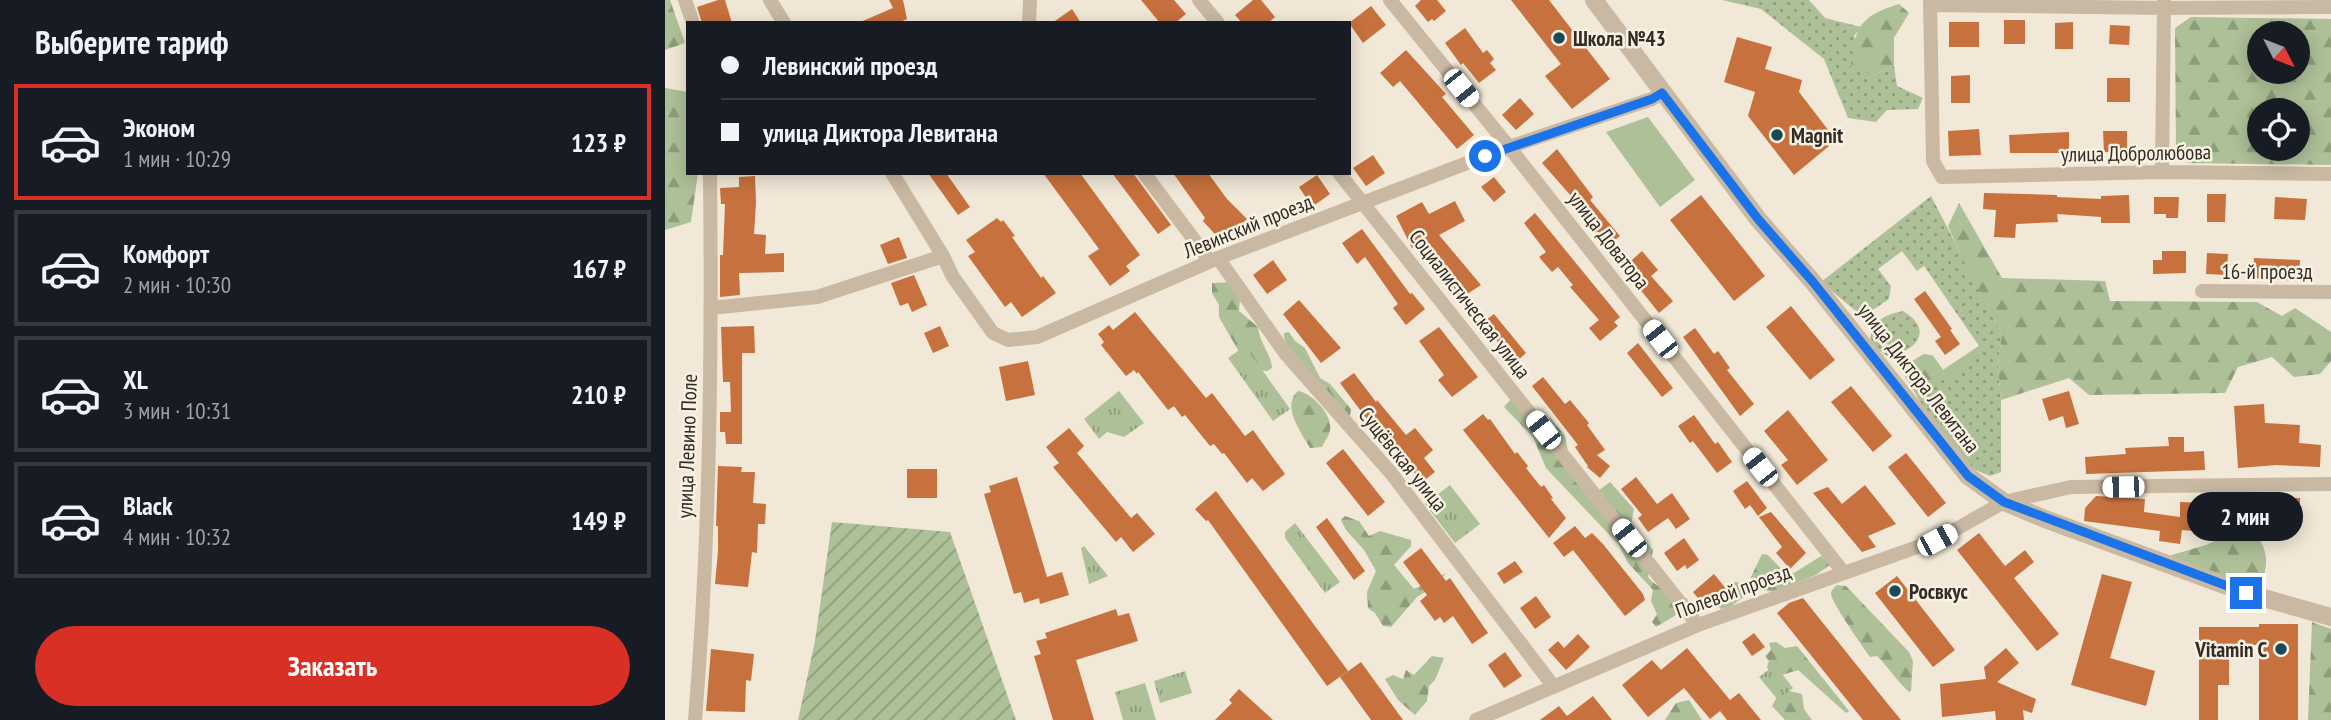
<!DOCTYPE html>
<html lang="ru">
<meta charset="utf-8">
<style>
:root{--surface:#171b24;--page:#20242c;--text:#f1f3f6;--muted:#9ea1a6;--line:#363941;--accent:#d93025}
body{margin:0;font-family:"PT Sans Narrow",sans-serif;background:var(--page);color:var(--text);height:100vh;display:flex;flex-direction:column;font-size:26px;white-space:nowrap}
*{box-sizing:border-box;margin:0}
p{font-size:23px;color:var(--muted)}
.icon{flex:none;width:38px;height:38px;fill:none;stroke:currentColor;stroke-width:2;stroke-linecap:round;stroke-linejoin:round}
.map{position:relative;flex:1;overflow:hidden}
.drawer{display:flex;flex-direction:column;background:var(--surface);width:665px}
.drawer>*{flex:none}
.top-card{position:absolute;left:21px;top:21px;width:665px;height:154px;border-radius:0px;box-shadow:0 4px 18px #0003;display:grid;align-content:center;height:154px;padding:0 35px;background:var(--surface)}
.needle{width:46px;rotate:132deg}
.buttons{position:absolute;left:1582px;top:21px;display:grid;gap:14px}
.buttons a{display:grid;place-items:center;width:63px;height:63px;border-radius:50%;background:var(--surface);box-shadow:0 4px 18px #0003;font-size:35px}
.end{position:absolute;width:32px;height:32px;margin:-16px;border:9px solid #1a73e8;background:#fff;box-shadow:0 0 0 4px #fff}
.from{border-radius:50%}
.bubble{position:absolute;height:49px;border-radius:24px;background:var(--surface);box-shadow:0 4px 18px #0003;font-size:23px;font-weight:800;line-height:49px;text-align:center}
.car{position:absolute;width:21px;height:42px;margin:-21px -10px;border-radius:9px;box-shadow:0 0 5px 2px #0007;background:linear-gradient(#fff 24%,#345 0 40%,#fff 0 76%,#345 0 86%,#fff 0)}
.top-card b{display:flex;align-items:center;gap:24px;height:66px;font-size:26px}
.top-card b+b{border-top:2px solid var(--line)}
.top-card i{width:18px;height:18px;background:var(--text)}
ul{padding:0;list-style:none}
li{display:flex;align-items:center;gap:21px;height:116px;margin:0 14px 10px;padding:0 21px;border:4px solid var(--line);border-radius:0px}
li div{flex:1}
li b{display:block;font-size:26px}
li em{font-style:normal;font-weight:800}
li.selected{border-color:var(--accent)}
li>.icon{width:63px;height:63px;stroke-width:1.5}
h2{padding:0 35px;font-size:32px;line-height:84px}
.button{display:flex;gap:14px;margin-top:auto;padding:14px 35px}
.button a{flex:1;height:80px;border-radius:42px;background:var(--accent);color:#fff;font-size:28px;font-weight:800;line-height:80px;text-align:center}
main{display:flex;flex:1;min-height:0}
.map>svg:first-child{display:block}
.grass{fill:url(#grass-dots)}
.forest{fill:url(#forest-firs);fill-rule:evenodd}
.park{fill:url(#park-tufts)}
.garden{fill:url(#garden-furrows)}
.pitch{fill:#adc097}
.building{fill:#c7713e}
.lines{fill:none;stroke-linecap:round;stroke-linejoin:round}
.minor{stroke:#c9b9a3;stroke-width:14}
.tertiary{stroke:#c9b9a3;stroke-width:18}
.route{stroke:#1a73e8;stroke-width:9}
.poi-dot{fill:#1b4955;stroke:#f9f2e3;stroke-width:2.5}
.labels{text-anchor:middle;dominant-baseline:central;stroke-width:5;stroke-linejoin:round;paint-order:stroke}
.poi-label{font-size:21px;font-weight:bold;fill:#332b25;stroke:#f9f2e3;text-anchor:start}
.street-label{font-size:21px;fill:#332b25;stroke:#f9f2e3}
</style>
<main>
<section class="drawer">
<h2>Выберите тариф</h2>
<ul>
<li class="selected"><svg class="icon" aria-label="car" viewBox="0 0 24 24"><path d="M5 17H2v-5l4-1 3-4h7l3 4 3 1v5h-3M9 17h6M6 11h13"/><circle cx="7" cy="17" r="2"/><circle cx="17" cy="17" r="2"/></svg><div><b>Эконом</b><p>1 мин · 10:29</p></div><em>123 ₽</em></li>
<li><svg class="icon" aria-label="car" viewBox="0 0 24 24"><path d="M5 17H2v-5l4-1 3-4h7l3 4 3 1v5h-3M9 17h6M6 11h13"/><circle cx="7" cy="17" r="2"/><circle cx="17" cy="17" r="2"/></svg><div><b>Комфорт</b><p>2 мин · 10:30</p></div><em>167 ₽</em></li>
<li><svg class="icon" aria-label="car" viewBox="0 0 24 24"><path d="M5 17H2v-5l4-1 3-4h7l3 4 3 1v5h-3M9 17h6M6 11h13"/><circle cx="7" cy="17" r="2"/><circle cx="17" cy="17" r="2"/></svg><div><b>XL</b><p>3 мин · 10:31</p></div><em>210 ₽</em></li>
<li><svg class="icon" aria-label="car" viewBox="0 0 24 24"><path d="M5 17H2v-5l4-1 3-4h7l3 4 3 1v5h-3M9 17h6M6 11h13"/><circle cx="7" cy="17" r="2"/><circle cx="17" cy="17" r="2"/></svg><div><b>Black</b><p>4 мин · 10:32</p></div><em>149 ₽</em></li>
</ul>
<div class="button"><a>Заказать</a></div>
</section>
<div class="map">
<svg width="1666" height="720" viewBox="0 0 1666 720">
<defs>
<pattern id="grass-dots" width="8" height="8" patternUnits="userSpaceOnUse" patternTransform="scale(1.75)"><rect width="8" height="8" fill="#adc097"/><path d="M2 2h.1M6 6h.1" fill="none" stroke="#8d9c7b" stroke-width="1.8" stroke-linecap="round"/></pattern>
<pattern id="forest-firs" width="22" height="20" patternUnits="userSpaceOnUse" patternTransform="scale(1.75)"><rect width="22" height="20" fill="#adc097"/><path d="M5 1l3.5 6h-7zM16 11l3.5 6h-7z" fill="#8d9c7b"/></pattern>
<pattern id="park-tufts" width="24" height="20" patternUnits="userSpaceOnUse" patternTransform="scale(1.75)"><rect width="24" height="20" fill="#adc097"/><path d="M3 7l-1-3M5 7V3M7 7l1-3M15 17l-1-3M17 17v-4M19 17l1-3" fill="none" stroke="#8d9c7b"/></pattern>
<pattern id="garden-furrows" width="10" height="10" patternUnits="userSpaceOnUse" patternTransform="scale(1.75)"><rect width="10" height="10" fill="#adc097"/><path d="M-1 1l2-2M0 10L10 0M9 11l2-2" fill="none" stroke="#8d9c7b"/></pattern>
</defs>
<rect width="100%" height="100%" fill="#f1e8d7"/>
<path class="grass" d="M1057,0H1144L1160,18L1196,27L1189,36L1208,75L1229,66L1232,86L1258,98L1253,109L1222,110L1211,122L1183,118L1159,59L1096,9Z
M1266,196L1337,333L1333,365L1336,400V472L1325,476L1308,469L1263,415L1240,376L1244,363L1259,354L1268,356L1278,370L1314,346L1259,266L1252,271L1237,251L1213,269L1226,286L1224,299L1205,312H1192L1156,282Z
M1238,311C1270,330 1251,352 1222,356L1212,349L1205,338C1210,319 1220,315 1238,311Z"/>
<path class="forest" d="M0,0H5L20,43L0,50Z
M1234,4L1244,13L1229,38V66L1208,75L1186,68C1190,27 1193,17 1234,4Z
M1526,17L1666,19V165L1523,163L1511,151L1510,28ZM1594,33H1633V72H1594ZM1594,110H1633V149H1594Z
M0,88L23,92V173H33L26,222L0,230Z
M1294,203L1337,278L1440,281L1445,301L1592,302L1617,316L1630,308L1666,332V361L1655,374L1629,377L1607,357L1573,367L1560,393L1424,395L1404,378L1336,400L1333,365L1337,333L1299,262L1283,226Z
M570,282L575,298L574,311L593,327C594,343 606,353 607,368L602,371L592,370L584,358L573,350L554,317V305L547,293V283Z
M624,332L630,341L640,348L655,378L665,384L686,409L685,417C669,400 617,356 619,333Z
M1314,346L1319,352L1309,357L1291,379L1275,377L1258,393L1254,379L1244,363L1259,354L1268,356L1278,370Z
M633,391C647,393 668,415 665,430C664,436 659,442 657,447L645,448C636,432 616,406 633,391Z
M846,399L878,435L885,417L900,436L903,452L933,491L945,482L969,509L966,525L988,550L983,577C994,592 1008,586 1023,600L1021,609L991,627L987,622L992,614L986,601L988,590L963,563L954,545L881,468L868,437L839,407Z
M680,516L694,521L704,536L715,531L746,540V546L729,565L749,589L781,573L770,586L752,597L726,627L718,626L710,613L703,608L702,592L711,571L699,550L681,530L676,520Z
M1574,530L1588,532C1606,551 1602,565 1596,588L1500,557L1541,545Z
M1097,554L1103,555L1122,575L1129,573L1156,556L1166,564L1151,575L1108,592L1091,588L1065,607L1056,609L1053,606L1069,592L1068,582L1083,583Z
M1172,585L1181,586L1244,652L1248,661L1246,691L1244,692C1232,681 1224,668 1212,656L1205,657C1199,649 1165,600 1166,594C1166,590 1169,588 1172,585Z
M1647,622L1666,629V720H1643Z
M1111,642L1120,648L1132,646L1184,711L1181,713L1133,670L1114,676L1106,675L1102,667L1104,661L1100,656L1106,650L1104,643Z
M767,656L779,658L770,680L764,686L762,701L750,715L733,700L720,679L728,675L738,679L741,670L749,675Z
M1116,689L1137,694L1139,709L1147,720H1120L1107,706Z
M1024,700L1037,720H1000L1011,703Z"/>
<path class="park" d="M580,346L625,409L608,421L563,358Z
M454,391L479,423L459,437L442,432L434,439L419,419Z
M785,485L815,524L790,543L760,504Z
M630,523L675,582L660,593L620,538V532Z
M419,546L443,576L424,584L416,548Z
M1110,665L1128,688L1113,700L1094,677Z
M520,671L527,693L495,703L489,681Z
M480,683L491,720H458L450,692Z"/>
<path class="garden" d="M167,522L285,532L351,720H133L150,641Z"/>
<path class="pitch" d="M983,117L1030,180L995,207L941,132Z"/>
<path class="building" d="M53,0H60L67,23H37L32,7Z
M224,0H238L242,19L233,23H193L228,8Z
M476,0H509L521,14L510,23H495Z
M588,0H596L610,17L603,23H577L570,15Z
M756,0H772L781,11L769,21L767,19L763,22L750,6Z
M846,0H884L945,79L907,109L880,76L896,64Z
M706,6L721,25L698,43L684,23Z
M407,9L416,23H387Z
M1339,20H1360V44H1339Z
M1284,22H1314V47H1284Z
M1408,22V49H1390V23Z
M1445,25L1465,26L1464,45L1444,44Z
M800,28L818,53L822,50L829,59L825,63L831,70L814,83L798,63L796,65L780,43Z
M1072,37L1107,47L1100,69L1137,80L1134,92L1167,135L1159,140L1164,146L1129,175L1083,116L1090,92L1059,82Z
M741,50L781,94L777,97L809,135L792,149L735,81L728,87L715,73Z
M1305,75V103H1286V76Z
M1442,78H1465V102H1442Z
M855,98L869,114L851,130L837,115Z
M1314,129L1316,155L1284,156L1283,131Z
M1438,131H1462V152H1439Z
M1404,132V153H1345L1344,135Z
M892,149L928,197L925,200L955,236L942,246L904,199L907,197L877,163Z
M708,155L720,173L701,186L688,168Z
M263,173H281L305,207L293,215Z
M378,173H415L475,255L461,266L465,271L445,286L423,256L434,249Z
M447,173H468L506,225L493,234Z
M508,173H543L562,199L582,219L557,242L538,221L540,218Z
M652,175L665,194L647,207L634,187Z
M90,176L91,202L89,234L101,235L100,254L119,253V272L74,273L75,295L55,297V255H58L60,204H56L55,188L74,187V177Z
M829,177L841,192L829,202L816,187Z
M1319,193L1392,195V197L1436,199V196L1464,195L1465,223H1436V217L1392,214L1393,222L1351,224L1350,238L1329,237L1331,210L1318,209Z
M1542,194H1561L1560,222H1542Z
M1036,195L1100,276L1069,301L1005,220Z
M1489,197H1514L1513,218H1501V214H1489Z
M1610,197L1642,199L1640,220L1609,219Z
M790,201L800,221L774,235L816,285L796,298L780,275L753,245L747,248L731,216L757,202L764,214Z
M870,213L955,317L949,322L953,326L935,341L924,328L934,320L905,287L908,285L893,267L887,272L874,257L881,252L859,223Z
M332,218L336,222L338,220L350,236L347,237L376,278L378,276L391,293L357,317L346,302L340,307L303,256L310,252L301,240Z
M697,229L745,294L747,293L760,309L741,325L728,308L733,304L700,257L692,264L677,243Z
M234,237L242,258L223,264L215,245Z
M977,251L993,270L986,276L1008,301L994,313L958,268Z
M1497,251H1521V273L1488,274V260H1497Z
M1542,253L1563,254L1562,275L1541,274Z
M1589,258L1635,260L1634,281L1588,278Z
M608,260L622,280L602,294L588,275Z
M249,275L262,305L247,312L243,303L235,306L226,283Z
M1260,291L1287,329L1285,330L1295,344L1280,355L1270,341L1276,337L1249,299Z
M634,300L676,348L656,363L618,314Z
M1126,306L1170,360L1145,380L1101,327Z
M470,312L541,398L547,393L580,436L588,430L620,474L598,491L587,478L582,483L559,453L557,454L549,444L545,446L520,415L517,417L509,406L503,410L473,372L472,374L469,370L461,376L436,345L439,342L433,334L444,325L448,330Z
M829,314L861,353L850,363L817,323Z
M89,326L90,353H77V444H61L60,432H55V412H66L65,382H58L56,327Z
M275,326L284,346L268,353L259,333Z
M774,327L813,377L787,397L773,380L779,375L754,341Z
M1030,328L1049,354L1053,351L1065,368L1062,370L1089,404L1075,416L1018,337Z
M973,343L1008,388L997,397L962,353Z
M363,361L370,395L341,401L334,367Z
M689,373L711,402L712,400L741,435L750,428L768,450L759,458L770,472L757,482L715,432L713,434L675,383Z
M878,377L900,404L905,400L924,423L922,425L940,450L932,455L945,466L935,478L922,467L923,466L910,447L913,445L867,386Z
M1186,386L1227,436L1208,452L1166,402Z
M1404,391L1414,424L1401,428L1398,416L1384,421L1377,399Z
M1599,404L1600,423L1635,425L1634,443L1656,445L1655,467L1612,465L1573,468L1569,406Z
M1123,410L1163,460L1132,485L1116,465L1123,460L1099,431Z
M818,414L823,420L825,419L850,454L852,452L863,466L861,468L876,487L879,485L888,498L886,499L901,518L884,538L798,430Z
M1029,415L1050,444L1053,442L1067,462L1052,473L1028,441L1025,443L1013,426Z
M404,428L419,446L412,453L466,518L472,513L490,534L468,552L456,537L451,542L388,467L394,463L381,447Z
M1503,437H1519V452L1539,451L1540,470L1421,474L1420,457L1461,454L1460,448L1504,446Z
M678,449L720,502L703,516L661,463Z
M1241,453L1281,503L1263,517L1223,467Z
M53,466L77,467L76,472H90L88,503L101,504L100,524H93L92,553L87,552L83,587L50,584L53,551V526H51Z
M242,469H272V498H242Z
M352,477L382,577L397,572L404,595L375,604L374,598L359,603L356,592L349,594L319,494L326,492L324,486Z
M971,477L992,504L1007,493L1025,519L1011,529L1003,518L983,532L973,518L977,515L956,489Z
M1082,481L1102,508L1093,516L1085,505L1080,509L1068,491Z
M1200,485L1231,524L1203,536L1211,547L1197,552L1148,493L1163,487L1177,504Z
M551,491L683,671L662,686L543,520L541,521L530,509Z
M1431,496L1480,499L1479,512L1515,517V502L1542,503V532L1517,530L1515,544L1494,541L1495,531L1419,521L1420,508Z
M1607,498H1635V528H1609L1610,518L1563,520L1562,500Z
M1106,512L1141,553L1125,569L1111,553L1117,547L1094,517Z
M662,518L700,571L689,580L651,527Z
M910,526L920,538L927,533L938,544L978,594L980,600L960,616L908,550L899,557L888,543Z
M1314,533L1340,566L1360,550L1369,562L1349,578L1394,634L1372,651L1292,550Z
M1019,538L1034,560L1022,569L1020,565L1012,571L999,553Z
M756,548L781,581L785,578L823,633L807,644L788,616L779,623L775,617L770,621L755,601L762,595L738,562Z
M850,561L858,572L839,584L832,573Z
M1049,574L1062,590L1041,608L1028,592Z
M1437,574L1467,582L1445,658L1490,671L1481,706L1406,685Z
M1232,576L1290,650L1268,667L1210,593Z
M871,596L886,617L870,629L855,608Z
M1138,598L1218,698L1236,720H1198L1112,613L1124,603Z
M451,609L453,616L464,613L473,641L411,660L429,720H388L369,656L376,654L371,641L382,638L380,633Z
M1594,624H1633V720H1594V645H1564V685H1553V720H1534V627H1594Z
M1089,633L1100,647L1087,656L1077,642Z
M913,634L925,647L901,670L883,650L893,641L899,648Z
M1022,648L1065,700L1074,693L1096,720H1062L1055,711L1045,719L1019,688L983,717L957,685L987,660L996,670Z
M1341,648L1354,663L1332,682L1371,699L1367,713L1358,710L1359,720H1331L1330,711L1277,717L1275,684L1321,679L1319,667Z
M46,649L89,654L86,681L81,680L80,712L41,711Z
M840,652L857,676L839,688L823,665Z
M696,662L709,680L738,720H706L675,677Z
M574,689L608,720H550L567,703L564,700Z
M928,696L947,720H875L894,706L902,716Z"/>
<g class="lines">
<path class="minor" d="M20,0L28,23
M105,0L119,23
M534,0L553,23
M725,0L844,147L1179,573
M1265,0L1268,161L1277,177L1497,172L1666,174
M1265,5L1499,8L1666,7
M364,23L365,0
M1497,172L1499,2
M227,173L278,256L288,277L328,333L343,340L372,337L553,258L844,147L987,99L997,93
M479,173L545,261
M674,173L1033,625
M553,258L620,353L726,473L889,687
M1537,291L1666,292
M46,308L152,297L278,256
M30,720C45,538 47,355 45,173
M811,720L1033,625L1272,540L1339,502L1406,487L1666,484"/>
<path class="tertiary" d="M929,0L1093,219L1148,282L1303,476L1339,502L1380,519L1581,593L1666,617"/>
</g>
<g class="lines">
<path class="route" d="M820,156L987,99L997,93L1093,219L1148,282L1303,476L1339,502L1581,593"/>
</g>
<g class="poi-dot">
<circle cx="894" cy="38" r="7"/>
<circle cx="1112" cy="135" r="7"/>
<circle cx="1230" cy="591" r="7"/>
<circle cx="1616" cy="649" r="7"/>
</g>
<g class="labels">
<g class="poi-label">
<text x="908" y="38">Школа №43</text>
<text x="1126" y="135">Magnit</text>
<text x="1244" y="591">Росвкус</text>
<text x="1602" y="649" text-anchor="end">Vitamin C</text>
</g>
<g class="street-label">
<text transform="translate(1471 153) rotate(-1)">улица Добролюбова</text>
<text transform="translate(583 226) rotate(-22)">Левинский проезд</text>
<text transform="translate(944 240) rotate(52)">улица Доватора</text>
<text x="1602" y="271">16-й проезд</text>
<text transform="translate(805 304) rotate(52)">Социалистическая улица</text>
<text transform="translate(1254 378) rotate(52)">улица Диктора Левитана</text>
<text transform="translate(22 446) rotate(-88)">улица Левино Поле</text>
<text transform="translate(738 459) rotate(51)">Сущёвская улица</text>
<text transform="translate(1068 591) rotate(-20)">Полевой проезд</text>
</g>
</g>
</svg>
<div class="buttons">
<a><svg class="needle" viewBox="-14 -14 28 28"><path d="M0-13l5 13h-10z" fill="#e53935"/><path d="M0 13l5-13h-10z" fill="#9ea1a6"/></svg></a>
<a><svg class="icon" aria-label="locate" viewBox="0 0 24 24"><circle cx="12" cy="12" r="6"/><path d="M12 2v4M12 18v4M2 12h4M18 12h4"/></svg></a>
</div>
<i class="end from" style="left:820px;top:156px"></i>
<i class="end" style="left:1581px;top:593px"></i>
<div class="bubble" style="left:1522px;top:492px;width:116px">2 мин</div>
<i class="car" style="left:796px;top:88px;rotate:141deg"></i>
<i class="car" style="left:995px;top:339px;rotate:322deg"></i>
<i class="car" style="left:878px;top:430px;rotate:322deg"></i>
<i class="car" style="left:1095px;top:467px;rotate:322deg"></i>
<i class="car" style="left:1458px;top:487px;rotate:269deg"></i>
<i class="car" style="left:964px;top:538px;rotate:322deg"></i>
<i class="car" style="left:1272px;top:540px;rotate:62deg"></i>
<div class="top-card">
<b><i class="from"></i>Левинский проезд</b>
<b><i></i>улица Диктора Левитана</b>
</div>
</div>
</main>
